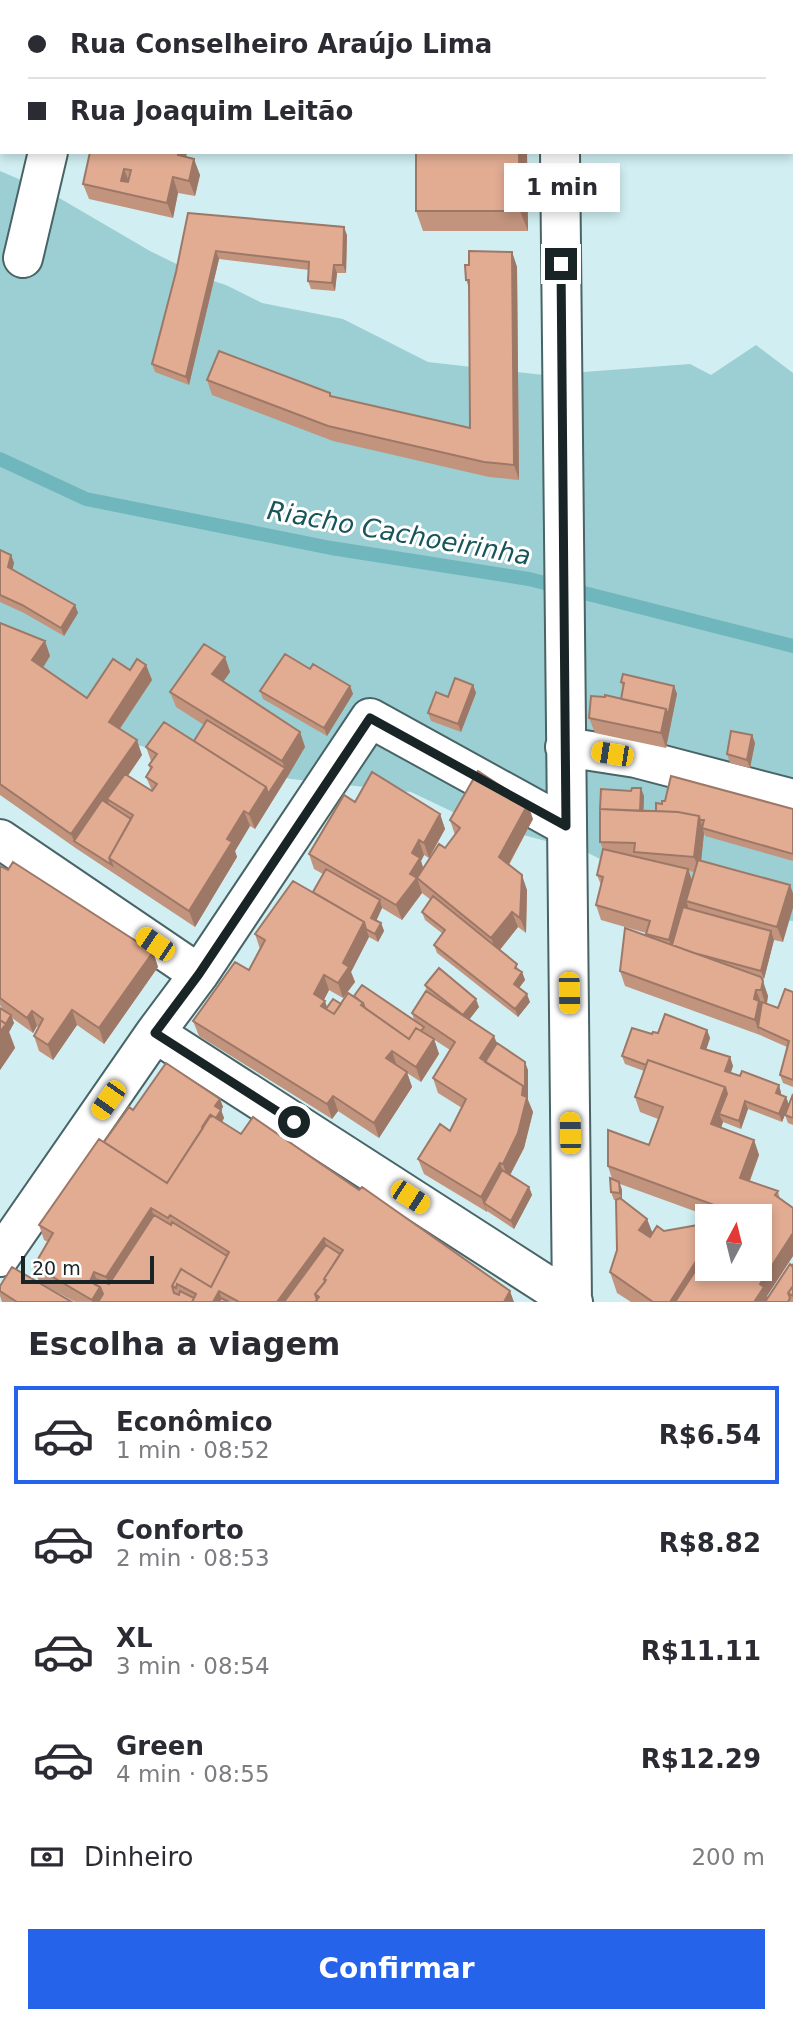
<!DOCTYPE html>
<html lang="pt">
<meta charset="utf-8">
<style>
:root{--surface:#fff;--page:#f7f7f7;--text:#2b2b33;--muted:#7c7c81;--line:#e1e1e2;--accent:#2563eb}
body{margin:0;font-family:"DejaVu Sans",sans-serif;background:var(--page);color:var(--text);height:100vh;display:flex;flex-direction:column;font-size:26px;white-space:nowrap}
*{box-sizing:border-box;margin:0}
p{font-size:23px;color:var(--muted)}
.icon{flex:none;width:38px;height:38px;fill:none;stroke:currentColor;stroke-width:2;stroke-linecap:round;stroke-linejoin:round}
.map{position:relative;height:1302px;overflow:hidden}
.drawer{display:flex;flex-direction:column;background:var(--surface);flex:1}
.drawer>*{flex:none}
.top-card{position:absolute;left:0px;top:0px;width:794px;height:154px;box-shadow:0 4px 10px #0003;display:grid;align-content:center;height:154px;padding:0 28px;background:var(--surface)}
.needle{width:46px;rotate:7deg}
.tools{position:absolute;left:695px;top:1204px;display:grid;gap:14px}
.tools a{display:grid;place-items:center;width:77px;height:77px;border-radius:0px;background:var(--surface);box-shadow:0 4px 10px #0003;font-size:35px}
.scale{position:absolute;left:21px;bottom:18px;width:133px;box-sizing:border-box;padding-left:7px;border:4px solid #182425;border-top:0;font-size:19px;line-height:24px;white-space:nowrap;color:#182425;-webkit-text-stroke:5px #fff;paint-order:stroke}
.end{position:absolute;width:32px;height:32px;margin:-16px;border:9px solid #182425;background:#fff;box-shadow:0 0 0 4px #fff}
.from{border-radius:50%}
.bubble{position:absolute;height:49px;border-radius:0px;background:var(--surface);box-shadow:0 4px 10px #0003;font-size:23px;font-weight:800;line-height:49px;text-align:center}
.car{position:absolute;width:21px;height:42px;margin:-21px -10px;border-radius:9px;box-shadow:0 0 5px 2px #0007;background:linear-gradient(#f5c518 24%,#345 0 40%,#f5c518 0 76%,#345 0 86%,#f5c518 0)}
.top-card b{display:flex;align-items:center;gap:24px;height:66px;font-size:26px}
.top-card b+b{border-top:2px solid var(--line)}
.top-card i{width:18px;height:18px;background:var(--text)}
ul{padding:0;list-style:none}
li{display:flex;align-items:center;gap:21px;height:98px;margin:0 14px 10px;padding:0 14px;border:4px solid transparent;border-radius:0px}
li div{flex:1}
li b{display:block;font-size:26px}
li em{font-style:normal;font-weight:800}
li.selected{border-color:var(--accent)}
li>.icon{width:63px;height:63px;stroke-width:1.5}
h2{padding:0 28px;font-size:32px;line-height:84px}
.pay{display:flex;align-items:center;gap:18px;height:77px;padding:0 28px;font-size:26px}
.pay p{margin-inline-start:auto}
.button{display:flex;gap:14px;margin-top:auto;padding:14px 28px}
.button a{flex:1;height:80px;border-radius:0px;background:var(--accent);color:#fff;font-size:28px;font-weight:800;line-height:80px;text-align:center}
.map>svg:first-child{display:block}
.green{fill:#9ccfd3}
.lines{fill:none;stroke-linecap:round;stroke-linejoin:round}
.stream{stroke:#70b7bd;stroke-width:14}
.minor-casing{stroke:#496466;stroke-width:42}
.minor{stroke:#fff;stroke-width:38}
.wall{fill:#c2947e;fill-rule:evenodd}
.shaded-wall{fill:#9e7867}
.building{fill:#e2ac93;stroke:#9e7867;stroke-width:2;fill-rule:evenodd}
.route{stroke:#182425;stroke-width:9}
.labels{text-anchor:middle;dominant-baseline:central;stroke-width:6;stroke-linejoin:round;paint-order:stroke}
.water-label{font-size:26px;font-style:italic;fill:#18555a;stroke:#fff}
</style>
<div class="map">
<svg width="793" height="1302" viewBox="0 0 793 1302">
<rect width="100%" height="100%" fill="#d1eff2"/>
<path class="green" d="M0,171L49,192L150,251L207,279L226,285L262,303L343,319L428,362L544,375L690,364L711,375L756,345L793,373V921L705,911L584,851L474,822L411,792L291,779L235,765L217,764L103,737L0,671Z"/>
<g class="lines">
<path class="stream" d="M0,459L86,499L331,548L529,579L793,646"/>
<g class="minor-casing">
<path id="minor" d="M558,0V2
M84,2V0
M560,152L572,1302
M23,258L48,152
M565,747L636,758L793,799
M0,839L199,974
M155,1033L573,1302
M0,1257L155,1033L199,974L370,718L566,826"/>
</g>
<use href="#minor" class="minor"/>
</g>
<path class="wall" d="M0,0H37L36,2H2V138L0,137Z
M130,0H220V2H129Z
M392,0H524V2H392Z
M90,152H187L186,157L200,175L195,196L178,193L173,218L89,199L83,184Z
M416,152H527L528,231H423L416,211Z
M188,213L347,235L346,273H337L335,291L311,289L308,281L309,270L219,259L189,385L155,372L152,364L176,272Z
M512,252L517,267L519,480L489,477L333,441L212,395L207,380L330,393L331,396L470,428L469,288L466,280L469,265Z
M0,550L11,555L14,563L12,570L75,605L78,613L64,636L24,613L0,602Z
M0,623L45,641L50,656L43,668L87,698L130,670L146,665L152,680L120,729L142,755L128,776L152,791L146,777L150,770L149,765L151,761L146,747L194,741L204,725L176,707L170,692L225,657L230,672L223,682L300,732L305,747L255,829L250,826L235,851L237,857L195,927L77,849L0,795Z
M621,682L674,686L677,694L666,748L595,733L589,718L621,699L623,688Z
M473,685L476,693L461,732L431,721L428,713L448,697Z
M350,686L353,694L327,736L263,699L260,691Z
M752,735L755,743L750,768L730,763L727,754Z
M644,796L643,811L793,809V861L705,836L704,833L701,861L790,885L783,942L774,940L764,979L761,978L768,996L767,1004L778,1008L793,992V1087L783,1083L780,1075L787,1047L760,1035L625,986L620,971L647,936L646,933L601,920L596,905L601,885L597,875L603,849L600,842ZM689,871L694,872L692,880Z
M355,802L440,814L445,829L429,858L424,855L421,861L423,868L445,848L455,835L450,820L533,819L509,865L527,890L526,933L518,927L500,950L522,972L525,980L519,988L530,1002L518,1017L437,953L434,945L443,934L425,920L422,912L431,900L422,893L402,920L382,908L376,920L381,923L384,931L378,942L369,937L351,972L355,982L343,998L329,990L324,1000L327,1008L341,1004L354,996L414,1020L412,1013L427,992L425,985L479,1007L469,1019L528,1070V1100L533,1112L524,1148L510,1175L529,1187L532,1195L514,1229L487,1211V1212L424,1174L418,1159L450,1131L462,1108L438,1093L433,1078L450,1050L427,1035L434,1039L439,1054L421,1082L407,1073L412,1087L379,1138L338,1111L332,1119L199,1036L193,1021L249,970L260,949L255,934L313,892L323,874L314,869L309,854Z
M0,866L153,952L158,967L104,1044L77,1025L53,1060L39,1051L34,1036L39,1028L37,1026L33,1033L12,1018L14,1023L9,1032L15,1048L0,1070V1008L3,1010L0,1005Z
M665,1014L707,1030L710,1038L706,1050L730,1057L733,1066L731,1073L740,1076L742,1071L779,1085L781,1093V1095L786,1097L789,1105L782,1122L748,1109L741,1129L723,1122L721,1128L754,1140L759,1155L750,1181L778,1191L780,1199L793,1208V1256L767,1296L768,1298L790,1264L792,1266L793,1264V1302H631L617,1293L610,1272L617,1250L616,1200H614L611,1192L610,1178L612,1179L608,1166V1130L649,1145L658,1119L640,1112L635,1097L644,1071L625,1064L622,1056L632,1028L652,1034L653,1032L658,1033ZM620,1184L708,1216H760V1269H707V1234L704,1224L664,1231L657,1226L652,1233L647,1219L622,1200V1190Z
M793,1094V1125L788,1123L785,1115Z
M220,1099L223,1107L221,1110L224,1118L222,1122L241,1134L514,1302H75L39,1282L34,1266L48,1242L44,1240L39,1225L104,1142L133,1110Z
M0,1286L72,1302H2L0,1296Z"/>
<path class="shaded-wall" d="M178,152H187L183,170L178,155Z
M519,152H527L528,231L520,211Z
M194,159L200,175L195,196L189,181Z
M124,169L130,184L127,196L121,181Z
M173,177L178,193L173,218L167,203Z
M344,227L347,235L346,273L343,265Z
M216,251L219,259L189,385L186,377Z
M512,252L517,267L519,480L514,465Z
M334,265L337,273L335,291L332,283Z
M11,555L14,563L11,575L8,567Z
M75,605L78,613L64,636L61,628Z
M45,641L50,656L38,675L32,660Z
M225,657L230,672L218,689L212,674Z
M146,665L152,680L114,737L109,722Z
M473,685L476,693L461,732L458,724Z
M350,686L353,694L327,736L324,728Z
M674,686L677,694L666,748L661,733L666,709Z
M300,732L305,747L288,776L282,761Z
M752,735L755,743L750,768L747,760Z
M137,740L142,755L110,801L107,799L109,803L80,845L74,841L71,834Z
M285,768L288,776L255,829L249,814L266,787Z
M641,788L644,796L643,825L640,817Z
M528,804L533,819L504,873L499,857Z
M244,811L250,826L235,851L237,857L195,927L189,911L227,839Z
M440,814L445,829L429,858L424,843Z
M699,816L704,833L700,872L694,857Z
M419,840L424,855L421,861L425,873L417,878L422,893L402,920L396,905L410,874L412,853Z
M688,869L693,884L686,901L688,906L677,948L672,947L669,940Z
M522,875L527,890L526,933L520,918Z
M790,885L793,893V908L783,942L777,927Z
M380,900L382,908L374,926L371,918Z
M512,912L518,927L497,953L491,938Z
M364,922L369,937L351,972L355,982L343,998L338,983L343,963Z
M381,923L384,931L378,942L375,934Z
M771,931L774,940L764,979L761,971Z
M153,952L158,967L104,1044L99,1028Z
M522,972L525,980L516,992L514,984Z
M324,975L329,990L319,1009L314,994Z
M763,981L768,996L766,1006L761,990Z
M756,990L762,1005L758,1027L760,1035L755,1020L754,999Z
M527,994L530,1002L518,1017L515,1009Z
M476,999L479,1007L466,1024L463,1016Z
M325,1001L330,1016L321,1006Z
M72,1010L77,1025L53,1060L48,1045Z
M32,1011L37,1026L33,1033L27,1018Z
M11,1015L14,1023L9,1032L15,1048L0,1070V1032Z
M707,1030L710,1038L704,1056L701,1048Z
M494,1036L500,1051L482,1065L480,1058Z
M434,1039L439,1054L421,1082L416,1067Z
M392,1051L397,1066L386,1058Z
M730,1057L733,1066L728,1079L725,1071Z
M525,1062L528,1070V1100L533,1112L524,1148L508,1179L503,1164L522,1095Z
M407,1072L412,1087L379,1138L374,1123Z
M779,1085L781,1093L779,1101L776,1093Z
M725,1087L730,1102L719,1114L723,1122L717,1139L711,1124Z
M333,1096L338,1111L332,1119L327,1104Z
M786,1097L789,1105L782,1122L779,1114Z
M220,1099L223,1107L218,1114L215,1106Z
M745,1101L748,1109L741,1129L739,1121Z
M221,1110L224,1118L219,1127L216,1119Z
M754,1140L759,1155L745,1193L740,1178Z
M500,1163L505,1178L484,1203L487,1211V1212L481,1197Z
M619,1182L622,1190V1201L620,1193Z
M529,1187L532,1195L514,1229L511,1221Z
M151,1208L157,1223L112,1292L106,1277Z
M647,1219L655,1239L639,1230Z
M704,1224L707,1234V1269L691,1302H670L697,1235Z
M793,1233V1256L767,1296L769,1302H754L760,1284Z
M324,1238L329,1253L293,1302H277Z
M94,1272L99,1287H100L105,1302H92L90,1281Z
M219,1291L223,1302H213Z
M510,1291L514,1302H504Z"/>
<path class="building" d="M0,0H28L27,2H2V73H0Z
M130,0H140L147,2H129Z
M168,0H212L211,2H175Z
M233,0H295V2H233Z
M418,0H517V2H418Z
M728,0H793V42V2H728Z
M0,79H2V123L0,130Z
M90,152H178V155L194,159L189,181L173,177L167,203L83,184ZM124,169L131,170L128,182L121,181Z
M416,152H519L520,211H416Z
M188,213L344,227L343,265H334L332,283L308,281L309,262L216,251L186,377L152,364L176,272Z
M469,251L512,252L514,465L484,462L328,426L207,380L219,351L330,393V396L470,428L469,280H466L465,265H469Z
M0,550L11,555L8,567L75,605L61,628L22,605L0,595Z
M0,623L45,641L32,660L87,698L113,659L130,670L137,659L146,665L109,722L137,740L71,834L0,784Z
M204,644L225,657L212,674L300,732L282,761L170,692Z
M285,654L310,669L313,664L350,686L324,728L260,691Z
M623,674L674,686L668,716L666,709L621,699L624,683L621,682Z
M455,678L473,685L458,724L428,713L436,692L448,697Z
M605,695L666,709L661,733L589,718L591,696L605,697Z
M207,720L285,768L268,794L266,787L194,741Z
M164,722L266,787L249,814L244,811L227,839L232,842L189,911L109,858L133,815L107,799L125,774L152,791L157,784L146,777L152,767L149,765L157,754L146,747Z
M731,731L752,735L747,760L727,754Z
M478,771L528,804L499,857L522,875L520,918L512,912L491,938L417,878L396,905L309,854L344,795L355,802L372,772L440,814L424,843L419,840L412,853L420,858L410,874L417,878L439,844L445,848L460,828L450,820Z
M671,776L793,809V854L702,828L704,820H700L699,816L678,812L656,811V803L662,804V801H665Z
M632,788H641L640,811L600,809L601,789L631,791Z
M102,800L131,819L109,858L112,865L74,841Z
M600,809L678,812L699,816L694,857L634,852L635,843L600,842Z
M603,849L688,869L669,940L646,934L650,921L596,905L603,877L597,875Z
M698,860L790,885L777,927L686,901Z
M13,862L153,952L99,1028L72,1010L48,1045L34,1036L43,1019L32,1011L27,1018L0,998V866L8,870Z
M326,869L380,900L371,918L381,923L375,934L366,929L364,922L313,892Z
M293,881L364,922L343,963L349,967L338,983L324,975L314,994L325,1001L321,1006L334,1014L348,993L363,1003L361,1005L409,1039L416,1028L434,1039L416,1067L392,1051L386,1058L407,1072L374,1123L333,1096L327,1104L193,1021L235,962L249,970L265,940L255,934Z
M433,896L517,964L515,968L522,972L514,984L527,994L515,1009L434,945L445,930L422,912Z
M683,907L771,931L761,971L694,953L672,945Z
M625,928L761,977L763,981L761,990H756L754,999L759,1001L755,1020L620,971Z
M439,968L476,999L463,1015L425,985Z
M362,985L424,1027L421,1031L416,1028L409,1039L365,1008L363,1003L354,996Z
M785,989L793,992V1080L780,1075L789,1041L758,1027L762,1002L778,1008Z
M426,991L494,1036L480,1058L523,1086L522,1095L527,1097L518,1133L503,1164L500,1163L481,1197L418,1159L440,1124L450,1131L466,1099L433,1078L455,1042L412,1013Z
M333,999L341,1004L334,1014L326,1009Z
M0,1008L11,1015L6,1024L0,1020Z
M665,1014L707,1030L701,1048L730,1057L725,1071L740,1076L742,1071L779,1085L776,1093L786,1097L779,1114L745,1101L739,1121L719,1114L727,1094L725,1087L648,1060L646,1065L622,1056L632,1028L652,1034L653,1032L658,1033Z
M0,1020L6,1024L0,1032Z
M497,1043L525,1062V1093L523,1086L485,1062Z
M648,1060L725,1087L711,1124L754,1140L740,1178L778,1191L775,1195L793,1208V1233L760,1284L764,1287L754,1302H675L707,1253V1269H760V1216H730L733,1212L608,1166V1130L649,1145L663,1107L635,1097Z
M166,1063L220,1099L215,1106L221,1110L216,1118L211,1115V1116L210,1115L202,1127L203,1128L167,1183L104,1142L129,1107L133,1110Z
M793,1094V1118L785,1115Z
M211,1115L241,1134L253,1117L359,1190L362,1187L510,1291L504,1302H315L319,1297L315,1294L326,1280L324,1279L343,1250L324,1238L277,1302H239L219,1291L213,1302H192L196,1294L177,1284L176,1288L172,1286L181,1269L211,1287L229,1252L170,1215L168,1218L151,1208L106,1277L94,1272L90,1281L100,1287L92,1300L34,1266L53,1233L39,1225L99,1139L167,1183Z
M502,1170L529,1187L511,1221L484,1203Z
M610,1178L619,1182L620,1193L611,1192Z
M620,1198L647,1219L639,1230L650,1237L657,1226L664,1231L704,1224L697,1235L707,1241V1244L670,1302H653L610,1272L617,1250L616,1200Z
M154,1215L171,1225L172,1222L227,1256L211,1287L181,1269L172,1286L174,1293L179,1295L180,1291L194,1298L192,1302H98L103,1294L100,1287L94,1284L96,1279L109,1284Z
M326,1245L340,1254L324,1279L325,1282L315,1294L317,1300L315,1302H284Z
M790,1264L792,1266L793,1264V1286L788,1293L790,1298L788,1302H765Z
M12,1267L72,1302H17L0,1291V1286Z
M793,1286V1296L788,1293Z
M221,1298L229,1302H219Z"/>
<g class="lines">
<path class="route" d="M294,1122L155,1033L199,974L370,718L566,826L561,264"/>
</g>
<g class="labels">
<g class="water-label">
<text transform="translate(399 533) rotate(10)">Riacho Cachoeirinha</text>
</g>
</g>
</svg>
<div class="tools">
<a><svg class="needle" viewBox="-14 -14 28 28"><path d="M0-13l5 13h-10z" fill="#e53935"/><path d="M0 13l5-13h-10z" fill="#7c7c81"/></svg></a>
</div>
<div class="scale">20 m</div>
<i class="end from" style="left:294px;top:1122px"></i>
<i class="end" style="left:561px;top:264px"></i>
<div class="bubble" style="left:504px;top:163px;width:116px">1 min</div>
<i class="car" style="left:612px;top:754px;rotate:279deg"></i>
<i class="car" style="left:155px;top:944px;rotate:304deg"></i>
<i class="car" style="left:569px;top:993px;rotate:179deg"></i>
<i class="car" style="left:108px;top:1100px;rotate:215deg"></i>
<i class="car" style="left:570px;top:1133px;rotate:359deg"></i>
<i class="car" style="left:410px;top:1197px;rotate:123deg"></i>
<div class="top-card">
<b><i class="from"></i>Rua Conselheiro Araújo Lima</b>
<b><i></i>Rua Joaquim Leitão</b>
</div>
</div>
<section class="drawer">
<h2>Escolha a viagem</h2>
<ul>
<li class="selected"><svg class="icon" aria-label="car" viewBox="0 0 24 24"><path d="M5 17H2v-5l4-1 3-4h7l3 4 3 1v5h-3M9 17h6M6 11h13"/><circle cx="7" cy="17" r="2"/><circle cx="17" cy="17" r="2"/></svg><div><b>Econômico</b><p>1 min · 08:52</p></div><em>R$6.54</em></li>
<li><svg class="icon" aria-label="car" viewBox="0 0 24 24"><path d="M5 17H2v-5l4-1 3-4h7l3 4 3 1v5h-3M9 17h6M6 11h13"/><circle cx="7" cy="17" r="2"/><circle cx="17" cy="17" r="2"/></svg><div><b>Conforto</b><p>2 min · 08:53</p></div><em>R$8.82</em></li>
<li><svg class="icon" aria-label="car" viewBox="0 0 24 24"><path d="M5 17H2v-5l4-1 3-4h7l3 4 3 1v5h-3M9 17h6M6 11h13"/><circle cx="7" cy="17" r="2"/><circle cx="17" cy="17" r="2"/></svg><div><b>XL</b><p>3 min · 08:54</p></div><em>R$11.11</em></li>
<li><svg class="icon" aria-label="car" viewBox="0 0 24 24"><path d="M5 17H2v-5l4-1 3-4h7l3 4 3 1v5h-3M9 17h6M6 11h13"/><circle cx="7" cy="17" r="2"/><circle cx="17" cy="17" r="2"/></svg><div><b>Green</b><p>4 min · 08:55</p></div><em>R$12.29</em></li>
</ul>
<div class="pay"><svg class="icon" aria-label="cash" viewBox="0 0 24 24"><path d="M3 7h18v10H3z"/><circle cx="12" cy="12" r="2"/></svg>Dinheiro<p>200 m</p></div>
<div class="button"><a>Confirmar</a></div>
</section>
